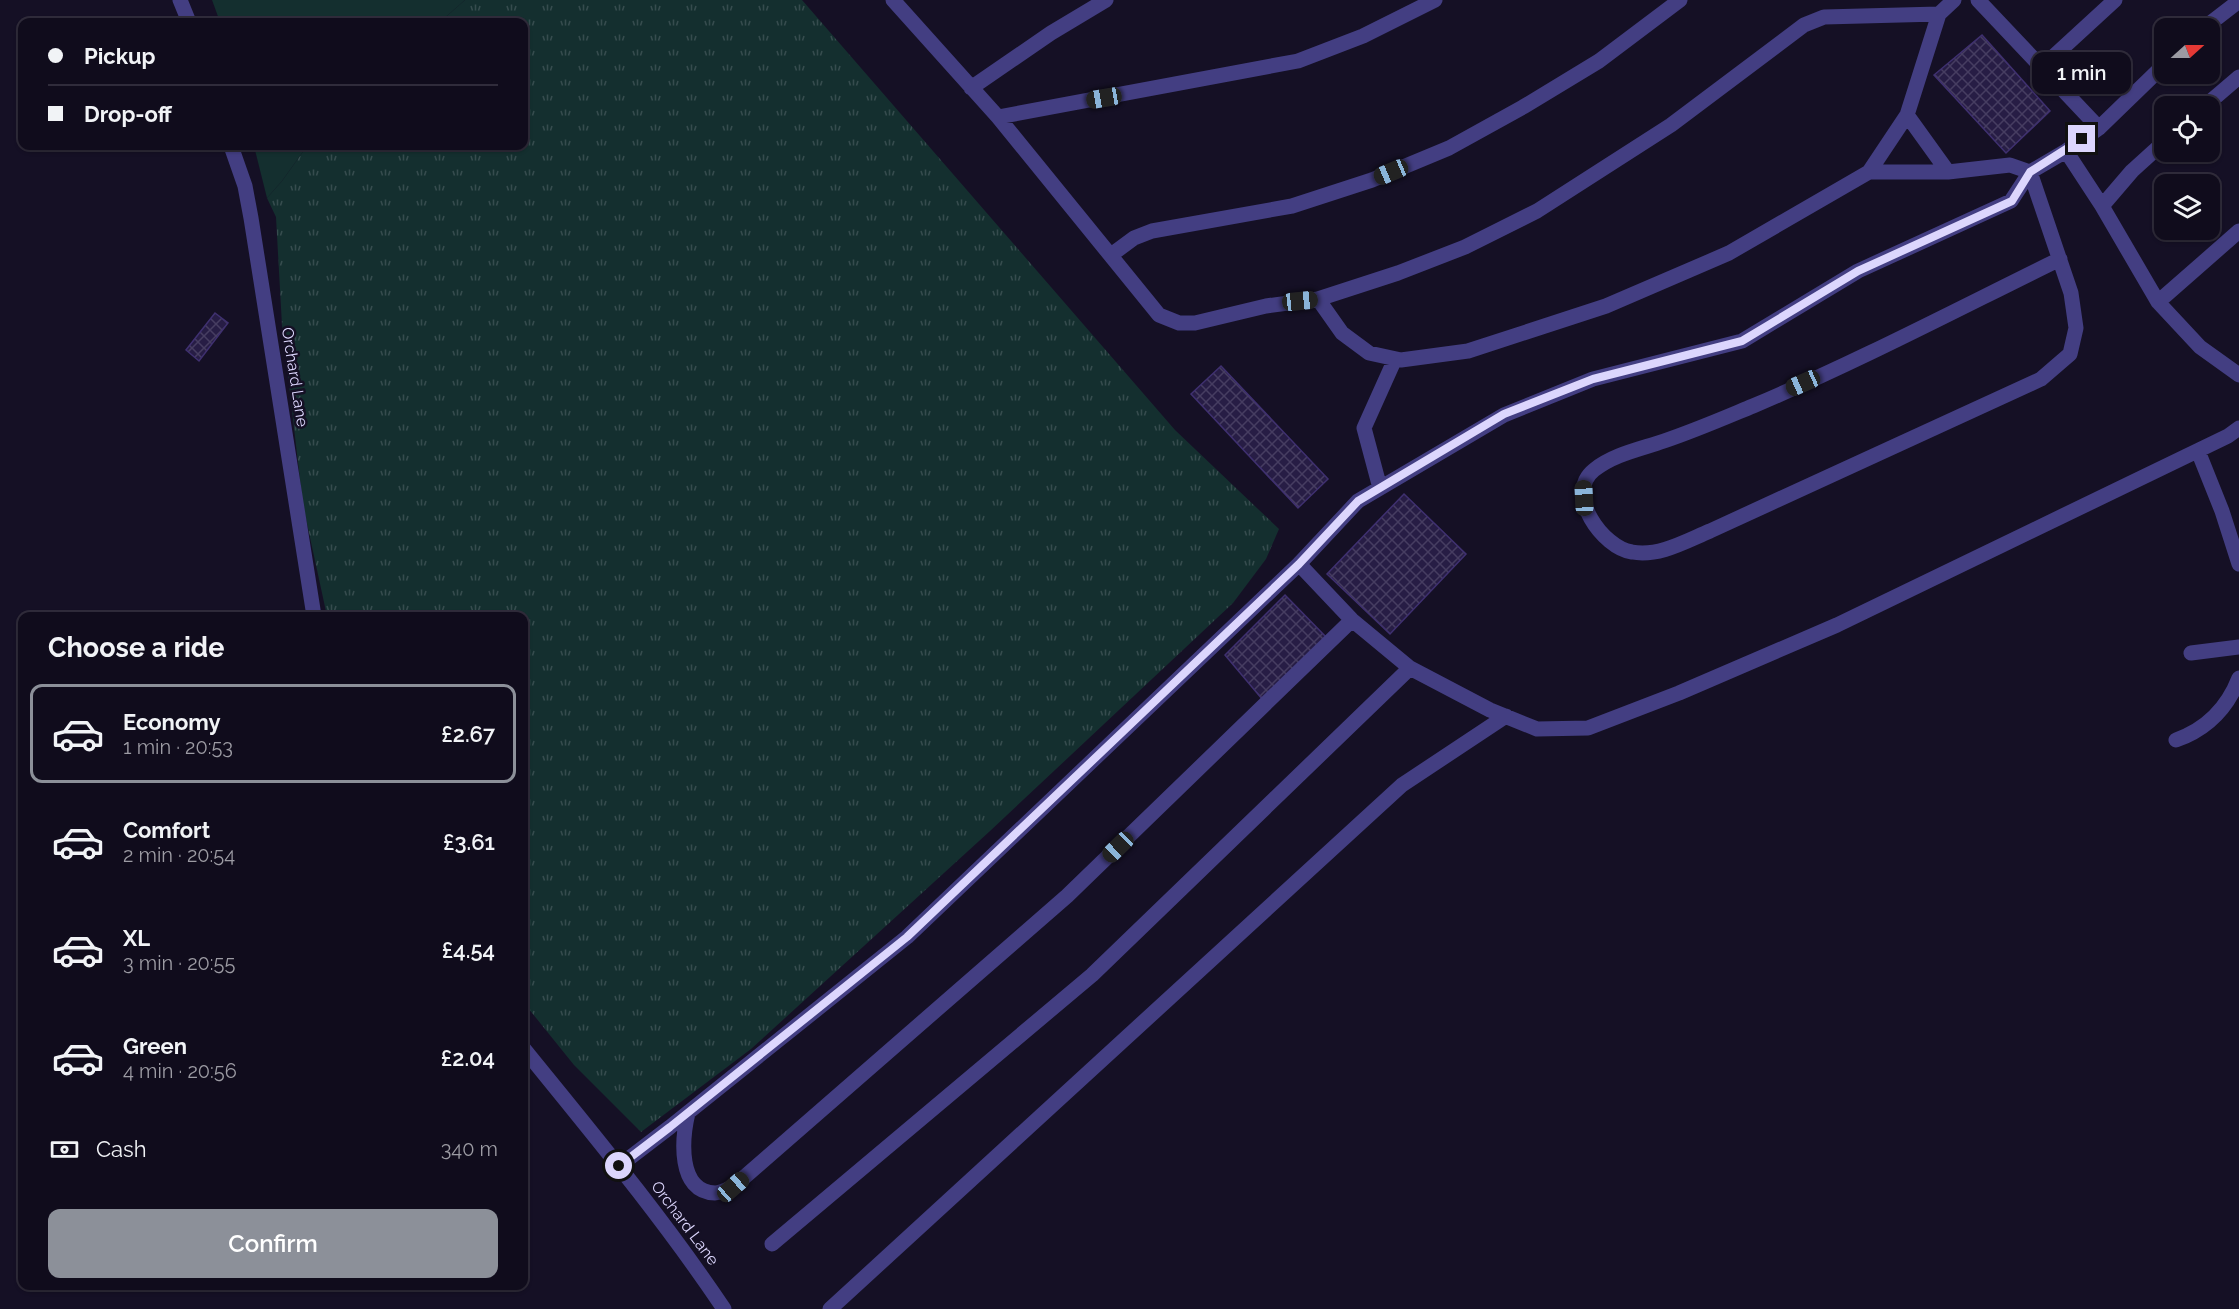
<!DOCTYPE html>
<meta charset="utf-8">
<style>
:root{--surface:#100c1c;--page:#191525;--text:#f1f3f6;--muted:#9c9ba3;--line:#302c3b;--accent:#8c9099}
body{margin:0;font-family:Raleway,sans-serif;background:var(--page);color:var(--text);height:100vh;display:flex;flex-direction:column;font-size:22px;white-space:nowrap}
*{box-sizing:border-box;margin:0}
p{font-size:20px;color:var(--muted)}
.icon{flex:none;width:33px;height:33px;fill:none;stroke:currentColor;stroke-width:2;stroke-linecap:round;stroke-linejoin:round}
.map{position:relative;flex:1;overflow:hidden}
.drawer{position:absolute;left:18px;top:612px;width:510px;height:678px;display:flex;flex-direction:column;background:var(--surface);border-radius:12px;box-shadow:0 2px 4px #0004,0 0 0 2px var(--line)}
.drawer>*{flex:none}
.top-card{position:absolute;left:18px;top:18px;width:510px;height:132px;border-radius:12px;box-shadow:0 2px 4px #0004,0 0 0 2px var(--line);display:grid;align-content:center;height:132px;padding:0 30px;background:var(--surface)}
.needle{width:39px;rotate:69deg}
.buttons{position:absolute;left:2154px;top:18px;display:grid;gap:12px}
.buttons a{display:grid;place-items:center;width:66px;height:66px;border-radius:12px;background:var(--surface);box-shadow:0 2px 4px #0004,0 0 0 2px var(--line);font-size:30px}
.end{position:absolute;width:27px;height:27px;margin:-14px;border:8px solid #dcd6fd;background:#111;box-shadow:0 0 0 3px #111}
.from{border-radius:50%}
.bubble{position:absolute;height:42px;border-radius:12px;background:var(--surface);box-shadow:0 2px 4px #0004,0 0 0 2px var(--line);font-size:20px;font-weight:600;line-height:42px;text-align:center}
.car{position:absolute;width:18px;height:36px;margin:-18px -9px;border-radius:8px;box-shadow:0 0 4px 2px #0007;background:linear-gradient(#222 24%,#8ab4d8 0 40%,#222 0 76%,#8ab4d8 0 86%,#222 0)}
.top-card b{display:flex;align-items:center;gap:21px;height:57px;font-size:22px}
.top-card b+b{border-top:2px solid var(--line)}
.top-card i{width:15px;height:15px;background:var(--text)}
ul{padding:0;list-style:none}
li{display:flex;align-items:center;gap:18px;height:99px;margin:0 12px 9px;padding:0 18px;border:3px solid transparent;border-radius:12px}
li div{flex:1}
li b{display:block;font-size:22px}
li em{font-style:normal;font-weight:600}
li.active{border-color:var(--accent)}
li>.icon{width:54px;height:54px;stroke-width:1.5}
h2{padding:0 30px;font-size:27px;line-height:72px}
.pay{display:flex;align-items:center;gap:15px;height:66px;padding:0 30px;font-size:22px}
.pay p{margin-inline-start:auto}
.button{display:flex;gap:12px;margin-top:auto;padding:12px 30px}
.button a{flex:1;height:69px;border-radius:12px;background:var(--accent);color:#fff;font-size:24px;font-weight:600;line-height:69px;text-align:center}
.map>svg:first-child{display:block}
.grass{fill:url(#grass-tufts)}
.green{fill:#142f2f}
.building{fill:url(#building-cross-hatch);stroke:#3f3070;stroke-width:1.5}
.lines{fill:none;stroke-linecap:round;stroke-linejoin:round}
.service{stroke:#433e82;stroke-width:15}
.minor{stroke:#433e82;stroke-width:15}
.route{stroke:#dcd6fd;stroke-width:8}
.labels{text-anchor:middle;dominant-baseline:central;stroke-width:5;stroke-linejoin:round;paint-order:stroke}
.street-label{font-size:16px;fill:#dcd6fd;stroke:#151025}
</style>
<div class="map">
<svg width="2239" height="1309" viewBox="0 0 2239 1309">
<defs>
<pattern id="grass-tufts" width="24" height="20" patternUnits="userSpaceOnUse" patternTransform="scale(1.5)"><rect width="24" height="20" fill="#142f2f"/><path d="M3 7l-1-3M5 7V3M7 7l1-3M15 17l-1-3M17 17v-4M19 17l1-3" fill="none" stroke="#364c4e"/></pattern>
<pattern id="building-cross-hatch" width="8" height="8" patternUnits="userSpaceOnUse" patternTransform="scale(1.5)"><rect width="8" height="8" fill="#271d45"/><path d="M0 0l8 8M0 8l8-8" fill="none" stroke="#463d61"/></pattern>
</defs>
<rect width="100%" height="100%" fill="#151025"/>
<path class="grass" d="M465,0H802L1175,430L1279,529L1266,559L1233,603L990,831L751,1049L641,1132L574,1065L524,1003V616H327L303,505L282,325L276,217L267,198L282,181L307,146H524V22H440Z"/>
<path class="green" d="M212,0H465L440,22H220Z
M254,146H307L282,181L267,198Z"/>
<path class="building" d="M1982,35L2050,111L2006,153L1934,75Z
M215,313L228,323L199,361L186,350Z
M1221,366L1328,479L1298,508L1191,394Z
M1404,494L1466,554L1390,634L1327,574Z
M1285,595L1327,638L1262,699L1225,655Z"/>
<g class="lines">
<path class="service" d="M893,0L998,117L1159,315L1179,323H1195L1266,306L1318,299L1342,333L1369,353L1401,360L1468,351L1606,306L1729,253L1869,172H1948L2010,165L2030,172L2066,151L2099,128L2164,65
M1978,0L2099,128
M1939,14L1954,0
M2204,28L2239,1
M2042,67L2115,0
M971,88L1051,33L1106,0
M2205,106L2239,77
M998,117L1298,61L1363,36L1435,0
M2066,151L2102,206L2132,171L2164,142
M1869,172L1907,115
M2030,172L2011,201L1858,271L1742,341L1593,379L1504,415L1358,501L1299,564L1352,620L1410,668L1490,710L1537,729L1588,728L1679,693L1837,625L2228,436L2239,428
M2030,172L2071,293L2076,328L2070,354L2041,379L1710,531C1686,541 1659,557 1632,552C1603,548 1564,494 1594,470C1614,454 1641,449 1664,441C1694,431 1724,418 1753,406C1857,362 1958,309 2060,259
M2102,206L2158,302L2200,347L2239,375
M1111,255L1134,238L1152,231L1292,206L1372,180L1449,148L1523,107L1599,61L1680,0
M1318,299L1398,273L1465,247L1537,211L1671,125L1804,25L1824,17L1939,14L1907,115L1948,172
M2158,302L2239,231
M2198,451L2222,511L2239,564
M1380,488L1364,428L1395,359
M2191,653L2239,647
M2176,740C2207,729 2227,709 2239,678
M688,1113C682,1138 677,1192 715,1193C720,1193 728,1189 733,1187L1067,896L1352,620
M619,1166L670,1127L907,937L1299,564
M772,1244L1092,975L1410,668
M830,1309L1402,785L1506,716"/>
<path class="minor" d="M180,0L189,22
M231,146L245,186L251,218L314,616
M524,1049C593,1134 663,1218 724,1309"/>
</g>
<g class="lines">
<path class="route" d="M619,1166L670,1127L907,937L1299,564L1358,501L1504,414L1593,379L1742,341L1858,271L2012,201L2030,172L2082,139"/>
</g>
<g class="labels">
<g class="street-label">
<text transform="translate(295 377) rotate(81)">Orchard Lane</text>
<text transform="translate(685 1223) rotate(53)">Orchard Lane</text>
</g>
</g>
</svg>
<div class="buttons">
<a><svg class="needle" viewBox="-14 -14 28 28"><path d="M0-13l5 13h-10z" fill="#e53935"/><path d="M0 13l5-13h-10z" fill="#9c9ba3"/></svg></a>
<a><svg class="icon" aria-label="locate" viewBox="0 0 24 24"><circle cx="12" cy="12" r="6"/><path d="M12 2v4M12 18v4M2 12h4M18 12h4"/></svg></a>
<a><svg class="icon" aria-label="layers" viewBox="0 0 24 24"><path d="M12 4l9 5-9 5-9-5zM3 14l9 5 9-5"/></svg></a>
</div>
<i class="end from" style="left:619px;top:1166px"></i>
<i class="end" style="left:2082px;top:139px"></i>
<div class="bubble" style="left:2032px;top:52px;width:99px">1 min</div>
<i class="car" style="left:1104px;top:98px;rotate:260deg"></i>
<i class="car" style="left:1391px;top:172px;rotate:247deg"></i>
<i class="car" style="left:1300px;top:301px;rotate:84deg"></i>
<i class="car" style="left:1803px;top:383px;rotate:246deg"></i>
<i class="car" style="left:1584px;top:498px;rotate:357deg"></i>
<i class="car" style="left:1118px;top:847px;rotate:226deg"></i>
<i class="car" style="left:733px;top:1187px;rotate:49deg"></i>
<div class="top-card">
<b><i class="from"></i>Pickup</b>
<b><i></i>Drop-off</b>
</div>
<section class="drawer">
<h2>Choose a ride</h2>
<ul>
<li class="active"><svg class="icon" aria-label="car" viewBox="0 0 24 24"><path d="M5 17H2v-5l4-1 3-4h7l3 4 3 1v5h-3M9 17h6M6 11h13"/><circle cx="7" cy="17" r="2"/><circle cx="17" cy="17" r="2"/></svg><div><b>Economy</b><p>1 min · 20:53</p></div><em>£2.67</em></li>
<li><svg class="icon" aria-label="car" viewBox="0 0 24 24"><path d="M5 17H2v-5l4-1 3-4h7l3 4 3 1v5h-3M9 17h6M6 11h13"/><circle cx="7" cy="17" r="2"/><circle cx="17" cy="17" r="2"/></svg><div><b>Comfort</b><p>2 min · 20:54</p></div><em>£3.61</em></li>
<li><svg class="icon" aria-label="car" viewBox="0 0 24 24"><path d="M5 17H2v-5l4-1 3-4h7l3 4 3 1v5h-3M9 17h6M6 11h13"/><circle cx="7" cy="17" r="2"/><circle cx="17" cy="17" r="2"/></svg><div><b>XL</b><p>3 min · 20:55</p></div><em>£4.54</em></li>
<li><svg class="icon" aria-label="car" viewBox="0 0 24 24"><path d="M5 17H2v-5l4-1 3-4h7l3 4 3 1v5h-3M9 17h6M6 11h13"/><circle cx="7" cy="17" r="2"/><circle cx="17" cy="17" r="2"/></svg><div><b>Green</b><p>4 min · 20:56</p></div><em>£2.04</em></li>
</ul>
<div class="pay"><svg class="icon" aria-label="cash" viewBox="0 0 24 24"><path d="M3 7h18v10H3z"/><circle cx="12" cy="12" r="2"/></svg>Cash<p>340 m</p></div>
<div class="button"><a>Confirm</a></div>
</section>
</div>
